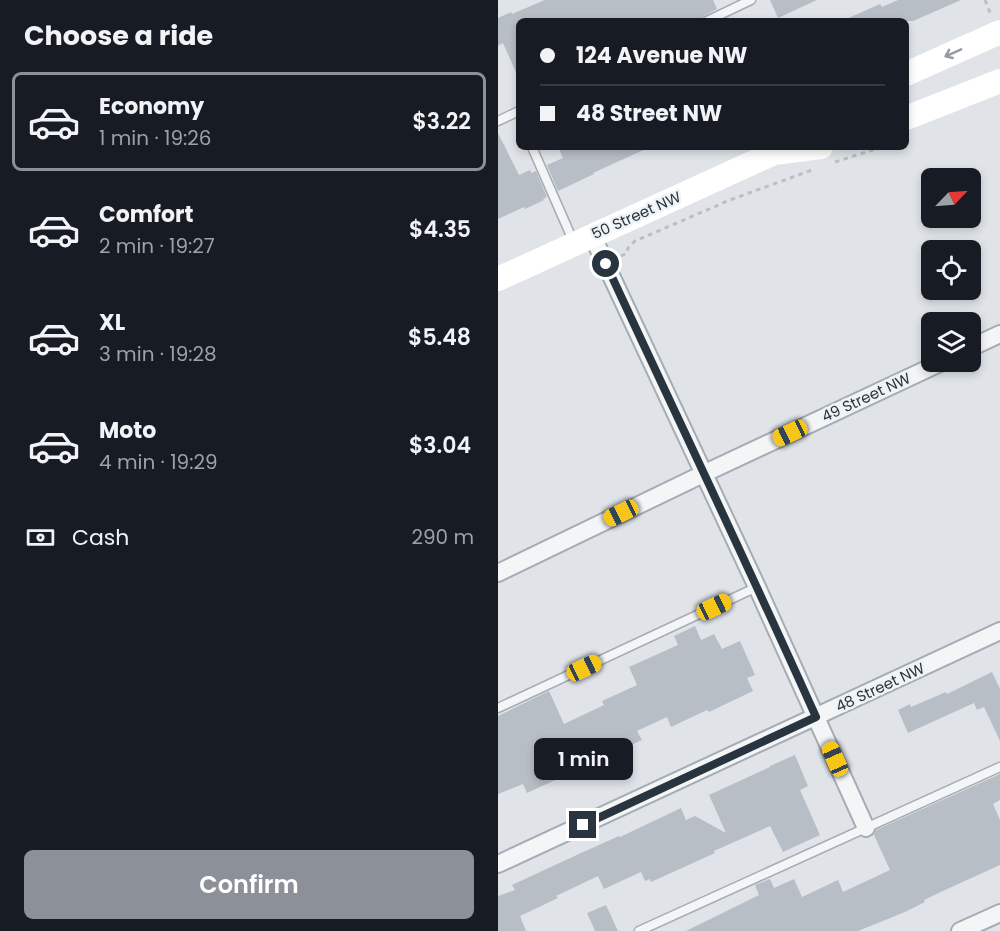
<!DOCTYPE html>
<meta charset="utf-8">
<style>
:root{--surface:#171b24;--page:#242831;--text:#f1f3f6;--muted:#9ea1a6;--line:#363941;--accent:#8c9099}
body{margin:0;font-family:Poppins,sans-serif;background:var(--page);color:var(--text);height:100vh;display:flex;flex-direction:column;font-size:22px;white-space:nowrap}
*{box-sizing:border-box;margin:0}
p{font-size:20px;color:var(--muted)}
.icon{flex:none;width:33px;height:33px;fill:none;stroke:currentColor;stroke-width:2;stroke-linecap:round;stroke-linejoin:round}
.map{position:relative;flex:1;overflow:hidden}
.panel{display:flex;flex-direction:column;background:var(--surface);width:498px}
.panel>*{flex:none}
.banner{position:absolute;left:18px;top:18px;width:393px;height:132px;border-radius:9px;box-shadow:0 3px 9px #0003;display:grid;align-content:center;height:132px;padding:0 24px;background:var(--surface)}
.needle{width:39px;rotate:65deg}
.tools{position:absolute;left:423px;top:168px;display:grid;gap:12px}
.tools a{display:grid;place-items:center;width:60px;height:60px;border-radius:9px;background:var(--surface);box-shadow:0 3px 9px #0003;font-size:30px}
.end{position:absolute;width:27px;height:27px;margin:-14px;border:8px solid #283440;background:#fff;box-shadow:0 0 0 3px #fff}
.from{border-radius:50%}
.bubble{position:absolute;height:42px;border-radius:9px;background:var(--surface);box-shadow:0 3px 9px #0003;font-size:20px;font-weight:600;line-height:42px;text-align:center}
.car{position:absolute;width:18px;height:36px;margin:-18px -9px;border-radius:8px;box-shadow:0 0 4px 2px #0007;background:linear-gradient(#f5c518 24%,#345 0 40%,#f5c518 0 76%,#345 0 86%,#f5c518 0)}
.banner b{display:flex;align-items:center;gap:21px;height:57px;font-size:22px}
.banner b+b{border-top:2px solid var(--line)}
.banner i{width:15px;height:15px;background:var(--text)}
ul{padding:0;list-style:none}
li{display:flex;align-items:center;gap:18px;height:99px;margin:0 12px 9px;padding:0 12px;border:3px solid transparent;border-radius:9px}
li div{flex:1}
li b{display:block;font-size:22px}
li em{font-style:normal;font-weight:600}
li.active{border-color:var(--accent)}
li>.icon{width:54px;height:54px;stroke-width:1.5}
h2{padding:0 24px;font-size:27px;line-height:72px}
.pay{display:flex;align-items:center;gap:15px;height:66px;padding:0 24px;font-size:22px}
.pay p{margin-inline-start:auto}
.primary-button{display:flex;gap:12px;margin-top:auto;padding:12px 24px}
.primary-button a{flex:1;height:69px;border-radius:9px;background:var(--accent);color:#fff;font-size:24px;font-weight:600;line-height:69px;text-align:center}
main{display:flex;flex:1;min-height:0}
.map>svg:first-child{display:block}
.building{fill:#b7bec6}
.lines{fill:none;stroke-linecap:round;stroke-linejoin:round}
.lane-casing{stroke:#a5acb3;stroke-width:11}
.street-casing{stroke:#a5acb3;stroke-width:20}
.path{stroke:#babfc4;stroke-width:3;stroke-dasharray:4.5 4.5;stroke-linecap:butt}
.lane{stroke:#f3f5f7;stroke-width:8}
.street{stroke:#f3f5f7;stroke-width:16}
.secondary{stroke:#fff;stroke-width:24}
.oneway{stroke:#949aa0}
.route{stroke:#283440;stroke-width:8}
.labels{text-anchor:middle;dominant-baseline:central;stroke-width:5;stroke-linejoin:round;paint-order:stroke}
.street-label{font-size:15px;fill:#283440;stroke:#eff3f6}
</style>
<main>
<section class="panel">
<h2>Choose a ride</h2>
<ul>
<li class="active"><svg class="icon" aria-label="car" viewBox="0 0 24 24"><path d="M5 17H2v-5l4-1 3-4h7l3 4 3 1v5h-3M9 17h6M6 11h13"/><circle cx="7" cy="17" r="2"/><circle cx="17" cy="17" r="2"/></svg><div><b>Economy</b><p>1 min · 19:26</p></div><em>$3.22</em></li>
<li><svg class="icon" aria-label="car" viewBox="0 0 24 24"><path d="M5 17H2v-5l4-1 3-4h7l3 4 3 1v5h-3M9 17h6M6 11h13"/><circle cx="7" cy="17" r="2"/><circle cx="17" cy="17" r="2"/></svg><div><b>Comfort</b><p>2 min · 19:27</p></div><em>$4.35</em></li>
<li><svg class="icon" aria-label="car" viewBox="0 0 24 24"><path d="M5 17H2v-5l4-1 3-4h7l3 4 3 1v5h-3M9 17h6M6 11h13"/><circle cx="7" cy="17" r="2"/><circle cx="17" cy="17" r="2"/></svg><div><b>XL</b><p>3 min · 19:28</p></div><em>$5.48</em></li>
<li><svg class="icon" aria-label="car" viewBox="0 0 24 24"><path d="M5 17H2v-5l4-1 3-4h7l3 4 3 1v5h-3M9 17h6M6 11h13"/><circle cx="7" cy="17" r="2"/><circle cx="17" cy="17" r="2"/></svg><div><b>Moto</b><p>4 min · 19:29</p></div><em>$3.04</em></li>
</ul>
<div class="pay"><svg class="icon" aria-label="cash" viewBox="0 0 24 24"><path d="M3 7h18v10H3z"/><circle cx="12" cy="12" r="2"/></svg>Cash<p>290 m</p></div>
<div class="primary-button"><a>Confirm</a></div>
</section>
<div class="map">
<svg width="502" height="931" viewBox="0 0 502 931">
<rect width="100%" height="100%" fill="#e0e4e9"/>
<path class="building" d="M47,0H215L219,9L206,16L203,21H21V79L5,43L0,46V18L13,12L14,14Z
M272,0H319L280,18Z
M400,0H463L415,21H344L382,4L384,7Z
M0,133L21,175L32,170L33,173L38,171L49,197L45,199L46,200L27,209L26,207L0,219Z
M60,147H152L95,173L96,174L60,191L49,165L65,158Z
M197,626L203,640L216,634L224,649L242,641L257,675L249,678L255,691L211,712L209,710L173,727L169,717L139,731L144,740L29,793L25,784L0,794V716L51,691L66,724L106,705L104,701L139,685L131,667L180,645L176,636Z
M494,672L502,689V741L486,707L479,710L476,703L410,733L400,710L412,704L413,707L448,692L449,694Z
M297,755L310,786L302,790L322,835L285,852L272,826L216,851L217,853L153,882L152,879L147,881L143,872L106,889L100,876L58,896L60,898L22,916L28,931H0V896L17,890L14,885L83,853L121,836L122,837L183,808L188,820L197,816L228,833L211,795L272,767V766Z
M502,774V800L495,804L502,820V865L447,890L426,900L427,902L407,912L360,931H188L261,895L257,885L272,879L276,888L296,879L304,897L340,880L345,892L392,870L376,835L378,830Z
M108,905L120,931H97L89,913Z"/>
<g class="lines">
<g class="lane-casing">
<path id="lane" d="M209,21L253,0
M0,121L21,111
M34,147L76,243
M0,708L259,587
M141,931L502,767"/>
</g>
<g class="street-casing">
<path id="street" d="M94,235L259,587L368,828
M472,348L502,334
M0,573L205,474L444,362
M0,864L502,631
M462,931L502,913"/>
</g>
<path class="path" d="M487,0L493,15
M337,162L384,147
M123,256L129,253L130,248L137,241L151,235L232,200L314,170"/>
<use href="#lane" class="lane"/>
<use href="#street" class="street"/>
<path class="secondary" d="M408,74L502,32
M408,118L502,81
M276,153L323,147
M0,279L276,153L283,147"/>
</g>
<defs><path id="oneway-shaft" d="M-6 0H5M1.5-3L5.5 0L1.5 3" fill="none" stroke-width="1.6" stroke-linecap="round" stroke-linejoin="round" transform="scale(1.5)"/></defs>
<use class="oneway" href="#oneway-shaft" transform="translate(455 53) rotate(156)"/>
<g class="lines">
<path class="route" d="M85,825L318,717C250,565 178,415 108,264"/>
</g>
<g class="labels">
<g class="street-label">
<text transform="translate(138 215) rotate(-24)">50 Street NW</text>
<text transform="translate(368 397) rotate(-25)">49 Street NW</text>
<text transform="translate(382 687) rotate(-25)">48 Street NW</text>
</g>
</g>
</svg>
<div class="tools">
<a><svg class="needle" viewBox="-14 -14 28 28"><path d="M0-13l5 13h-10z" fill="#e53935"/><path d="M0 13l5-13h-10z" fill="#9ea1a6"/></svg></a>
<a><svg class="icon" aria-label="locate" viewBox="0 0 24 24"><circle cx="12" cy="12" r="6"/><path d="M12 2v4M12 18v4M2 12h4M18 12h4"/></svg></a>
<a><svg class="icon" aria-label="layers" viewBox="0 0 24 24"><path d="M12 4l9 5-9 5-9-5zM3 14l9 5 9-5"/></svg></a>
</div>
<i class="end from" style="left:108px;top:264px"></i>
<i class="end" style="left:85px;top:825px"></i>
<div class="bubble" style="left:36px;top:738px;width:99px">1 min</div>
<i class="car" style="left:292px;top:433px;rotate:245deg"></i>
<i class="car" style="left:123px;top:513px;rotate:244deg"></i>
<i class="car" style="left:216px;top:607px;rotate:65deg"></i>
<i class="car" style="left:86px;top:668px;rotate:65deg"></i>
<i class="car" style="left:337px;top:759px;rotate:336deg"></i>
<div class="banner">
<b><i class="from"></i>124 Avenue NW</b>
<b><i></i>48 Street NW</b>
</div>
</div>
</main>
